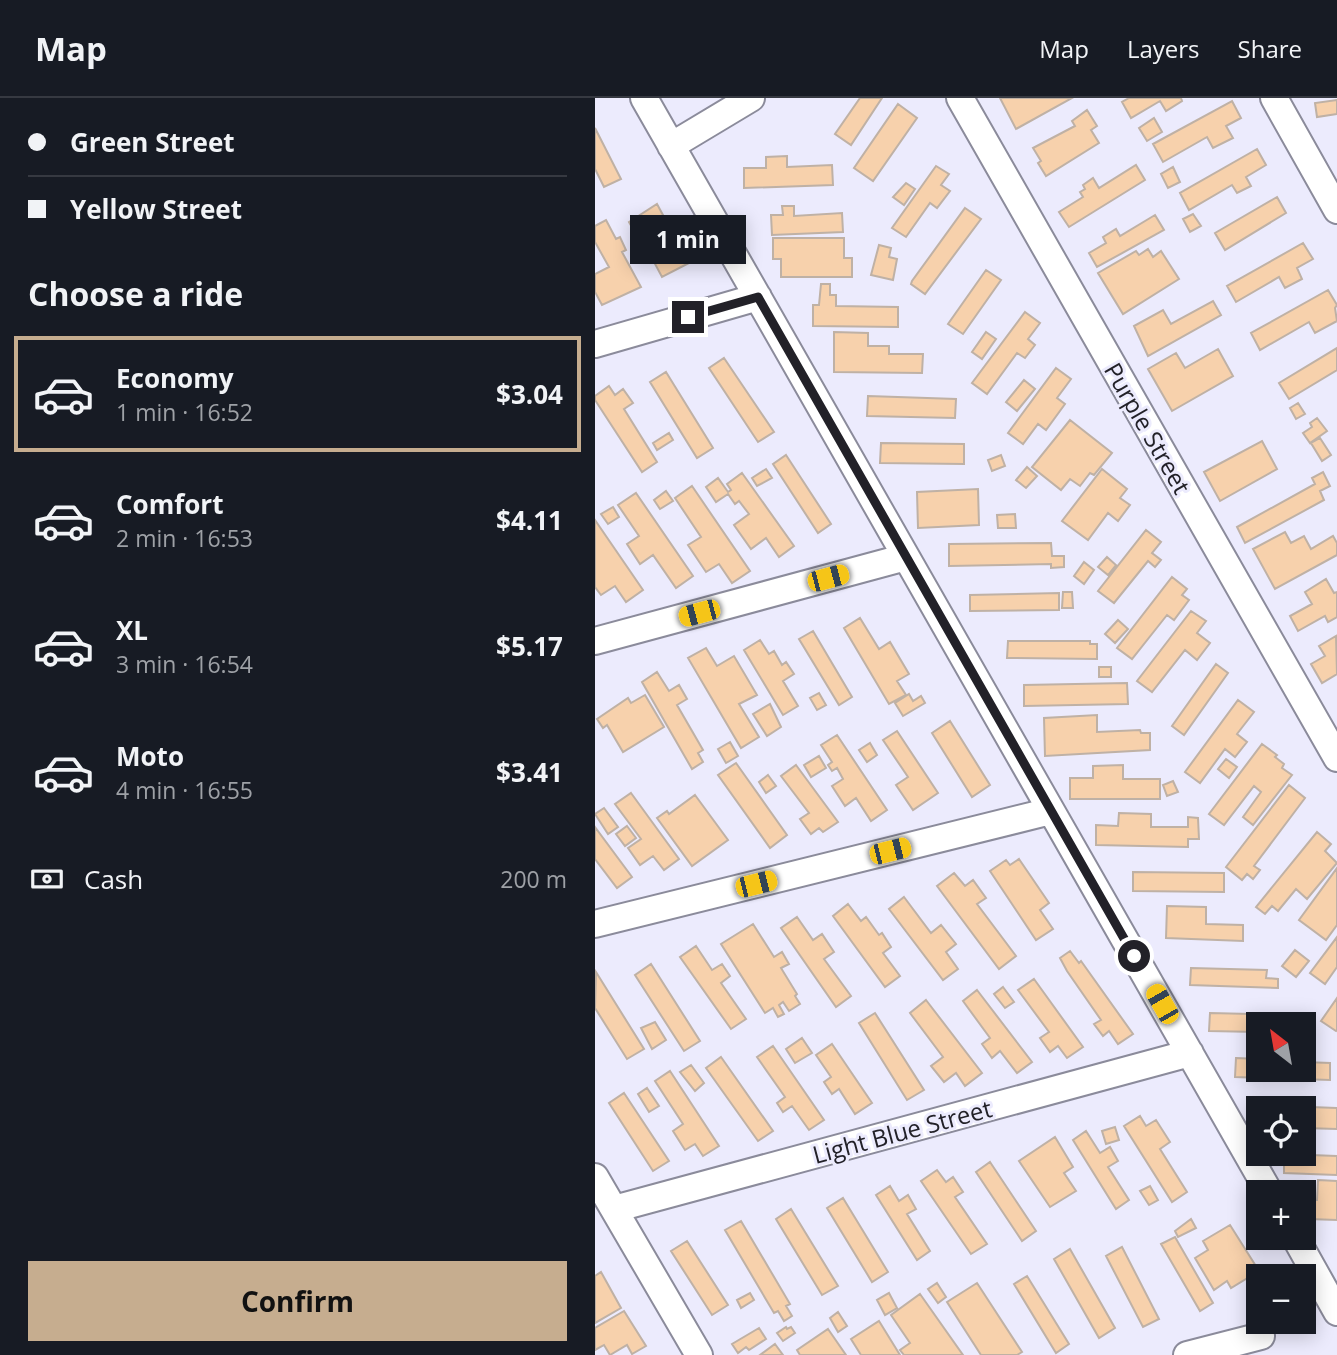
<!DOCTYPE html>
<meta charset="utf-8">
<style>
:root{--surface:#171b24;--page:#242831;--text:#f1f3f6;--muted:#9ea1a6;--line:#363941;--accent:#c6ad8f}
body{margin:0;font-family:"Open Sans",sans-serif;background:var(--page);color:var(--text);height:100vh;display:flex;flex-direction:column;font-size:26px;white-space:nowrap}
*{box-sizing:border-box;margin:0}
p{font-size:23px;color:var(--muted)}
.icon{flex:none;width:38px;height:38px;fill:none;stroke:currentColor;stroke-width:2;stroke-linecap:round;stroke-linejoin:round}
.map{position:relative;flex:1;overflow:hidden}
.side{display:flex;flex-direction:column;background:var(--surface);width:595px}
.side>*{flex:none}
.top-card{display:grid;align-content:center;height:154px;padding:0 28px;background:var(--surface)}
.needle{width:46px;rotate:329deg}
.controls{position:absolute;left:651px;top:914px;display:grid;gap:14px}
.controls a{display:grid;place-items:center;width:70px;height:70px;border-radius:0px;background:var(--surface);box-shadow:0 4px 18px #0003;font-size:35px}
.end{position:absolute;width:32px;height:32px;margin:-16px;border:9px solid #222128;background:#fff;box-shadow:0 0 0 4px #fff}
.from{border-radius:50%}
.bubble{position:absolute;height:49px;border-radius:0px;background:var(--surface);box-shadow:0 4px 18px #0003;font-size:23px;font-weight:700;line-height:49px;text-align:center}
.car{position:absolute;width:21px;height:42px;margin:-21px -10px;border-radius:9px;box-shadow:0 0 5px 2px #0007;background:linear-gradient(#f5c518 24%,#345 0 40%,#f5c518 0 76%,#345 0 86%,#f5c518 0)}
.top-card b{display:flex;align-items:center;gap:24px;height:66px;font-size:26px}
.top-card b+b{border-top:2px solid var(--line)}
.top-card i{width:18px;height:18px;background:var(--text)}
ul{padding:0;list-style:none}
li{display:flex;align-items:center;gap:21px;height:116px;margin:0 14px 10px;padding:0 14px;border:4px solid transparent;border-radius:0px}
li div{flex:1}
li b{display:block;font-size:26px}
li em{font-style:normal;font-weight:700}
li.active{border-color:var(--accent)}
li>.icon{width:63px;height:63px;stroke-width:1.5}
h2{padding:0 28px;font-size:32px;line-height:84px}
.pay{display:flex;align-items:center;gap:18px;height:77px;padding:0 28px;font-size:26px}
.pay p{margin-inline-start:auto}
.primary-button{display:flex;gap:14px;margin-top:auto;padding:14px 28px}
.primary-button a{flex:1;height:80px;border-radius:0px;background:var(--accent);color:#111;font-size:28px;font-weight:700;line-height:80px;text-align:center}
header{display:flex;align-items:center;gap:42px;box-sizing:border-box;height:98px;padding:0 35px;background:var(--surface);border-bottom:2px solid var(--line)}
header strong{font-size:33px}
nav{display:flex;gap:38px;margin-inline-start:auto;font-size:24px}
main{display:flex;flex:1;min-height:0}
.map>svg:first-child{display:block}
.building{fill:#f7d1ac;stroke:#bfb1a5;stroke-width:2}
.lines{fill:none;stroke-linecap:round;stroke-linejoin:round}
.minor-casing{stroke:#8b8b9b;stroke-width:30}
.minor{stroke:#fff;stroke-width:26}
.route{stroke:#222128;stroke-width:9}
.labels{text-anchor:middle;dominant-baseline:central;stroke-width:6;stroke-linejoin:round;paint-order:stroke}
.street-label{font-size:24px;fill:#222128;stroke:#ecebfd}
</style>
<header>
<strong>Map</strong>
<nav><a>Map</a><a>Layers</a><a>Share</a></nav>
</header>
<main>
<section class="side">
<div class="top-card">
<b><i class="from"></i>Green Street</b>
<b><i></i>Yellow Street</b>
</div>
<h2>Choose a ride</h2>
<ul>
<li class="active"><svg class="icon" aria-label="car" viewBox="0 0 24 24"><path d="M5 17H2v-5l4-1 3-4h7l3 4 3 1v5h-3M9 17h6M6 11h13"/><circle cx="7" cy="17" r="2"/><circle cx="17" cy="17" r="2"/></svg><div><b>Economy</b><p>1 min · 16:52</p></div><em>$3.04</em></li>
<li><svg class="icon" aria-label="car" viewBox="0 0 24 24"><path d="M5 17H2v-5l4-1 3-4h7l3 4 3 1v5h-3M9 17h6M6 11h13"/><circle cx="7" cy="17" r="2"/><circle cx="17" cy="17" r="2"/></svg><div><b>Comfort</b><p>2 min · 16:53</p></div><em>$4.11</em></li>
<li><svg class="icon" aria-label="car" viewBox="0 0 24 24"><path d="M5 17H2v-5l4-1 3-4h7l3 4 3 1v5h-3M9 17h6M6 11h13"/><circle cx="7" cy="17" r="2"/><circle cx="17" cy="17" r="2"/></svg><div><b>XL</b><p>3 min · 16:54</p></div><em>$5.17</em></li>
<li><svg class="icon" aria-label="car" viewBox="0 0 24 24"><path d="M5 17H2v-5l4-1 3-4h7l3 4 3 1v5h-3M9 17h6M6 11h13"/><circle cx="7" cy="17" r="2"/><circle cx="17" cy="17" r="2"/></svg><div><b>Moto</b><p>4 min · 16:55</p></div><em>$3.41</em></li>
</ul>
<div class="pay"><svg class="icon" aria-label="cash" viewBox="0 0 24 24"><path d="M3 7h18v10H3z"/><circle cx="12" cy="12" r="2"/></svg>Cash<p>200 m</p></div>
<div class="primary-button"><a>Confirm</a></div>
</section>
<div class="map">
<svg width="742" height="1257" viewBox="0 0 742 1257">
<rect width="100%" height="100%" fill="#ecebfd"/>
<path class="building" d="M265,0H287L256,47L240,36Z
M405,0H477L421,31Z
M534,0H586L587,3L571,13L565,3L536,20L527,4Z
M742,2V16L722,19L720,5Z
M637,3L646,20L631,28L638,40L618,50L612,39L568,64L558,46Z
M303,6L322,20L278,83L259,70Z
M492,12L502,28L496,32L504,45L451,78L443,65L446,63L438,50L480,28L477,23Z
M559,20L567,34L552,43L544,30Z
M0,30L26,81L9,89L0,71Z
M662,51L671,67L651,79L656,88L642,95L637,87L594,112L585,95Z
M192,58V69L237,67L238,87L149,90V70H171V59Z
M541,67L550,82L474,129L464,114L488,99L485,94L490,91L488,87L498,80L504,90Z
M341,68L354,76L346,87L355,93L342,110L335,105L311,139L297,130Z
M578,69L585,84L573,90L566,76Z
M311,85L320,91L309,107L298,99Z
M682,99L691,115L630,152L620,135Z
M62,106L94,165L67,179L41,130L38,131L34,124Z
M187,108H199V118L247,115L248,134L177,137L176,117H188Z
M370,110L386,121L330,196L316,186L317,183Z
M598,116L606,128L595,134L588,121Z
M560,117L569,132L502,169L494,155L511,145L508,139L521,131L525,138Z
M11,122L21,141L25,139L31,152L27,154L46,189L7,207L0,194V176L14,169L0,144V128Z
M178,140H249V160H257V179H186V161H178Z
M708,145L718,161L702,170L707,181L690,190L684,179L641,204L632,188Z
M284,147L296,150L294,159L302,161L298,182L276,177Z
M553,151L558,159L566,153L584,181L528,216L503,175L541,153L544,157Z
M391,172L406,182L368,236L353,226Z
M226,186H235V197H241V208L303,209V229L218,228V207H224Z
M733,192L742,207L740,210L742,223L720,235L714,224L665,252L656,235Z
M618,203L626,217L553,258L539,228L568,212L576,226Z
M430,214L445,225L433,241L440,247L430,260L422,255L392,296L377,285Z
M239,234L273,235V248H294V256H328L327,275L239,274Z
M391,234L401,241L387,261L377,254Z
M742,250V272L694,301L684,285Z
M623,251L638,278L577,313L553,271L581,255L590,270Z
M129,260L179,334L163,344L114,270Z
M461,270L476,281L462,300L470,306L451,332L443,326L428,346L413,335Z
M71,274L118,350L102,360L55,284Z
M429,282L440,291L422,313L411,304Z
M14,288L20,297L28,291L38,305L29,311L62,364L47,374L0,302V298Z
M273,298L361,301L360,320L272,318Z
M703,305L710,316L701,321L695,310Z
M722,320L732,333L715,345L708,335L717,329L715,325Z
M475,322L517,355L499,377L495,375L485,388L475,381L466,392L437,369Z
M74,335L78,342L62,352L58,345Z
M725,340L736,357L727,363L716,345Z
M667,343L682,371L625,403L609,374Z
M286,345L369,346V366L285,365Z
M191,357L236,426L223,435L178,366Z
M406,357L410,368L397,373L393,362Z
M432,369L442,378L431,390L421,382Z
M171,371L177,380L162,388L157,380Z
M507,371L532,391L525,400L535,407L523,423L513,415L493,442L467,423Z
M728,374L735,388L725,393L729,402L650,445L642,429L720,386L717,380Z
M147,375L199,448L184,459L171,440L156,451L139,427L154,416L144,403L140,406L133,396L121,404L111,389L123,380L133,394L136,392L132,386Z
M97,388L155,473L137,485L124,466L111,474L93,447L106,439L80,400Z
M383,391L384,427L323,430L322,394Z
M71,393L78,403L65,411L59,402Z
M41,395L98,478L81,490L58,457L45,466L32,446L44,438L23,407Z
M18,409L24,419L13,426L6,416Z
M420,416L421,430H403L402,417Z
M0,422L48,492L31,504L20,488L6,497L0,489Z
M551,432L566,444L557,455L566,462L560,469L553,463L519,505L503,493Z
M690,434L696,445L709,438L716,451L738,438L742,445V457L680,491L658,451Z
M456,445L457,458H469V469L456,470V466L354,468V446Z
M512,459L521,467L513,477L503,469Z
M489,464L499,472L489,486L479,478Z
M577,479L592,491L587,497L594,502L579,522L572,517L537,561L522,550Z
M731,481L739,495L742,494V519L733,524L730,518L703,533L695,518L717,506L710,494Z
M468,494H477L478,510H467Z
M464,495V512L375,513V497Z
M596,513L611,523L602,535L615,545L602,562L590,552L557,594L542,583Z
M265,520L284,551L295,544L314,576L302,583L311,597L294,606L249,530Z
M523,522L533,531L520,545L510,536Z
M218,533L257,599L244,607L204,541Z
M741,538L742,576L727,585L716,566L730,558L724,548Z
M165,542L174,556L179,553L187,567L191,564L199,576L188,583L203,608L188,617L149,552Z
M413,543H495V546H502V561L412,560Z
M111,550L122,568L139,558L162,597L144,606L164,639L146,650L93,560Z
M621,566L633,575L589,637L577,628Z
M504,569H516V579H504Z
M62,574L74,593L84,587L92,601L82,607L108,652L103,655L108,664L97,671L47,584Z
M532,585L533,606L429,608V587Z
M224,595L231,607L222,612L215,600Z
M314,596L318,603L326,598L330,605L308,618L300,605Z
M50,597L69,629L28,654L12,627L8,630L2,621L33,600L36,605Z
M643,602L659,614L642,636L652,644L640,659L630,651L605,685L590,674Z
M175,606L186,629L172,638L158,616Z
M502,617V634L545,632L546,635H555V652L450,658L449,620Z
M355,623L395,687L377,699L337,635Z
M302,633L343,695L318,712L301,687L313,679L288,642Z
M242,637L292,712L276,723L261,700L250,708L237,688L248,681L242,670L237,673L233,667L237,664L226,647Z
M135,644L143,658L131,665L123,651Z
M275,645L282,657L272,664L264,652Z
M667,646L682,657L680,659L689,666L687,670L697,677L658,727L648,719L666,694L659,688L629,727L614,716Z
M224,658L231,670L216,679L209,667Z
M631,661L642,669L634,680L623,671Z
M141,665L192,737L175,750L123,677Z
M201,667L243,724L228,734L224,730L216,736L205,721L214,715L186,678Z
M528,667V681H565V701H475V680H498V668Z
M173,677L181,688L171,695L164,684Z
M578,683L583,694L572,698L568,687Z
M694,687L710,700L659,768L665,772L658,781L652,776L647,782L631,769Z
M36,695L84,761L69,772L58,758L45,767L33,750L46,741L20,706Z
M100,697L133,742L97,768L62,720L72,713L74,716Z
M9,710L23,729L13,736L0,716Z
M524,715L556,716V729H593V719L603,720L604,741H593V749L501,747V727L523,728Z
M32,728L41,740L30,748L21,736Z
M0,729L37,779L22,790L0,761Z
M722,734L736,746L730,753L742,765L712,801L701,791L683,813L677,808L670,816L661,809Z
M424,761L454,805L445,812L458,831L441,842L395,773L411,762L415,767Z
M742,770V827L731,842L704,822Z
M538,774L629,775V794L538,793Z
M359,775L370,788L378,782L391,800L382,806L421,858L404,871L342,788Z
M309,799L336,835L346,827L361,846L351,854L363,871L348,882L294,811Z
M253,806L266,823L271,819L284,837L287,835L296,849L288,855L305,878L290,889L238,818Z
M572,808L611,809V826L648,827V843L571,840Z
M202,819L218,842L227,836L239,854L229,861L256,898L241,909L186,830Z
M158,826L179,859L187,854L194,866L186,870L202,896L200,898L205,906L194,913L188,904L184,907L189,916L183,919L178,910L170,915L126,846Z
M742,839V869L730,886L715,875Z
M101,848L117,872L127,866L135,878L126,885L151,921L136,931L85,859Z
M700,852L714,863L701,879L687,868Z
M475,853L484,865L486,863L538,936L523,946L514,933L508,938L499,926L506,922L472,873L465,860Z
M56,866L105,943L89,953L40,877Z
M596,870L672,872L671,880L683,881V890L595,887Z
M1,874L49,951L32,961L0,910Z
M439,881L488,949L472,960L463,948L455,954L445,940L454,934L423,892Z
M408,889L419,904L410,910L399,896Z
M382,892L437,964L422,975L405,953L397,960L387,946L395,940L368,903Z
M742,900V932L741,933L726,923Z
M331,902L387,975L370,988L361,975L349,984L336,968L348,959L315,915Z
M280,915L329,992L312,1002L264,925Z
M615,915L704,917V926H663V934L614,933Z
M60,924L71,942L57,951L46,930Z
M207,940L217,955L200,965L191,951Z
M237,946L277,1005L260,1016L244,991L237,996L229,984L236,979L221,957Z
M178,948L229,1022L214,1032L197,1008L188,1014L182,1005L190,999L162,959Z
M126,959L178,1033L163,1043L111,970Z
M641,960L663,961V971H709V964L735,965V982L640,979Z
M96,967L109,985L100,993L85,974Z
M75,973L124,1048L108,1058L100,1046L90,1052L78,1033L88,1026L60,983Z
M52,990L64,1008L54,1014L43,996Z
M29,995L74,1063L58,1073L14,1005Z
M662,1007L742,1010V1031L709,1030V1010H663V1029H661Z
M545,1018L551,1028L561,1022L575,1044L565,1051L592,1094L577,1104L529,1028Z
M520,1029L524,1042L511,1046L507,1033Z
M491,1033L505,1055L515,1049L523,1063L513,1069L534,1102L521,1111L478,1042Z
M460,1039L478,1069L469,1075L481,1093L455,1109L424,1063Z
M689,1056L742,1058V1077L689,1075Z
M395,1064L441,1133L427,1143L381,1074Z
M342,1072L351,1084L358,1079L368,1094L360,1099L392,1146L376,1156L326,1083Z
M723,1082L742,1083V1122L714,1121L715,1102H722Z
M295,1088L304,1103L313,1097L321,1111L312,1116L335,1153L322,1162L281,1097Z
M555,1088L563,1102L554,1107L545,1093Z
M248,1100L293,1174L277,1184L232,1110Z
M196,1111L243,1188L227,1197L181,1121Z
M596,1121L601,1130L583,1139L580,1133Z
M146,1123L195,1206L191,1208L197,1218L189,1223L183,1213L179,1215L130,1132Z
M635,1127L664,1173L636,1190L632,1183L619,1192L600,1160L613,1152L608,1143Z
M580,1139L618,1205L605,1213L566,1146Z
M92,1143L133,1207L117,1217L76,1153Z
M527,1149L564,1221L548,1229L511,1158Z
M475,1151L520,1230L504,1240L459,1161Z
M6,1174L26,1210L0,1225V1178Z
M432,1178L474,1246L461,1255L419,1186Z
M342,1185L351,1199L343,1205L333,1191Z
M382,1185L427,1254L422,1257H386L352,1204Z
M155,1195L159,1202L146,1210L142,1202Z
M294,1195L302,1210L290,1217L282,1202Z
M325,1196L368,1257H309L305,1252L315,1245L296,1217Z
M29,1213L51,1248L37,1256L32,1247L15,1257L9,1247L0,1252V1230Z
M243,1214L252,1228L243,1234L235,1220Z
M284,1223L305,1257H266L256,1241Z
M191,1229L192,1231L196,1229L200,1235L188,1243L182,1235Z
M164,1230L171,1241L154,1252L151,1249L143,1255L137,1246Z
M233,1231L251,1257H205L202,1252Z
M180,1246L188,1257H165Z"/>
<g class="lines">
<g class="minor-casing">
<path id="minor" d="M49,0L674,1094
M365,0L742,660
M679,0L742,112
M76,48L156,0
M0,246L163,199
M0,543L311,459
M0,826L456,713
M0,1079L104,1257
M19,1111L595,955
M700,1139L742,1214
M592,1257L666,1238"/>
</g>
<use href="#minor" class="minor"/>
</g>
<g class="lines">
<path class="route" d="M93,219L163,199L539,858"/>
</g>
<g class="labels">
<g class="street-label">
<text transform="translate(553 330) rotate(60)">Purple Street</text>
<text transform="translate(307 1033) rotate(-15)">Light Blue Street</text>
</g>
</g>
</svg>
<div class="controls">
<a><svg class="needle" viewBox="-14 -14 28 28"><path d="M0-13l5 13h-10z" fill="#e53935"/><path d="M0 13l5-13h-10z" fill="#9ea1a6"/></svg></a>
<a><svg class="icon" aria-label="locate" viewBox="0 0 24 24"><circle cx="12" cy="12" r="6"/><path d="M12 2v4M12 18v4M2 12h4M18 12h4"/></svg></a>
<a>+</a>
<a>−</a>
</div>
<i class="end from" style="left:539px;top:858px"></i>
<i class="end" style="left:93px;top:219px"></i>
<div class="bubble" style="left:35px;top:117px;width:116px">1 min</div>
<i class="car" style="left:233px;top:480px;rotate:75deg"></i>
<i class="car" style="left:104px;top:515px;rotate:255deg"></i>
<i class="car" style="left:295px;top:753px;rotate:76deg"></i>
<i class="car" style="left:161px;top:786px;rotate:76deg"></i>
<i class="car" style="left:567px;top:906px;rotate:330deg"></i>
</div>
</main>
